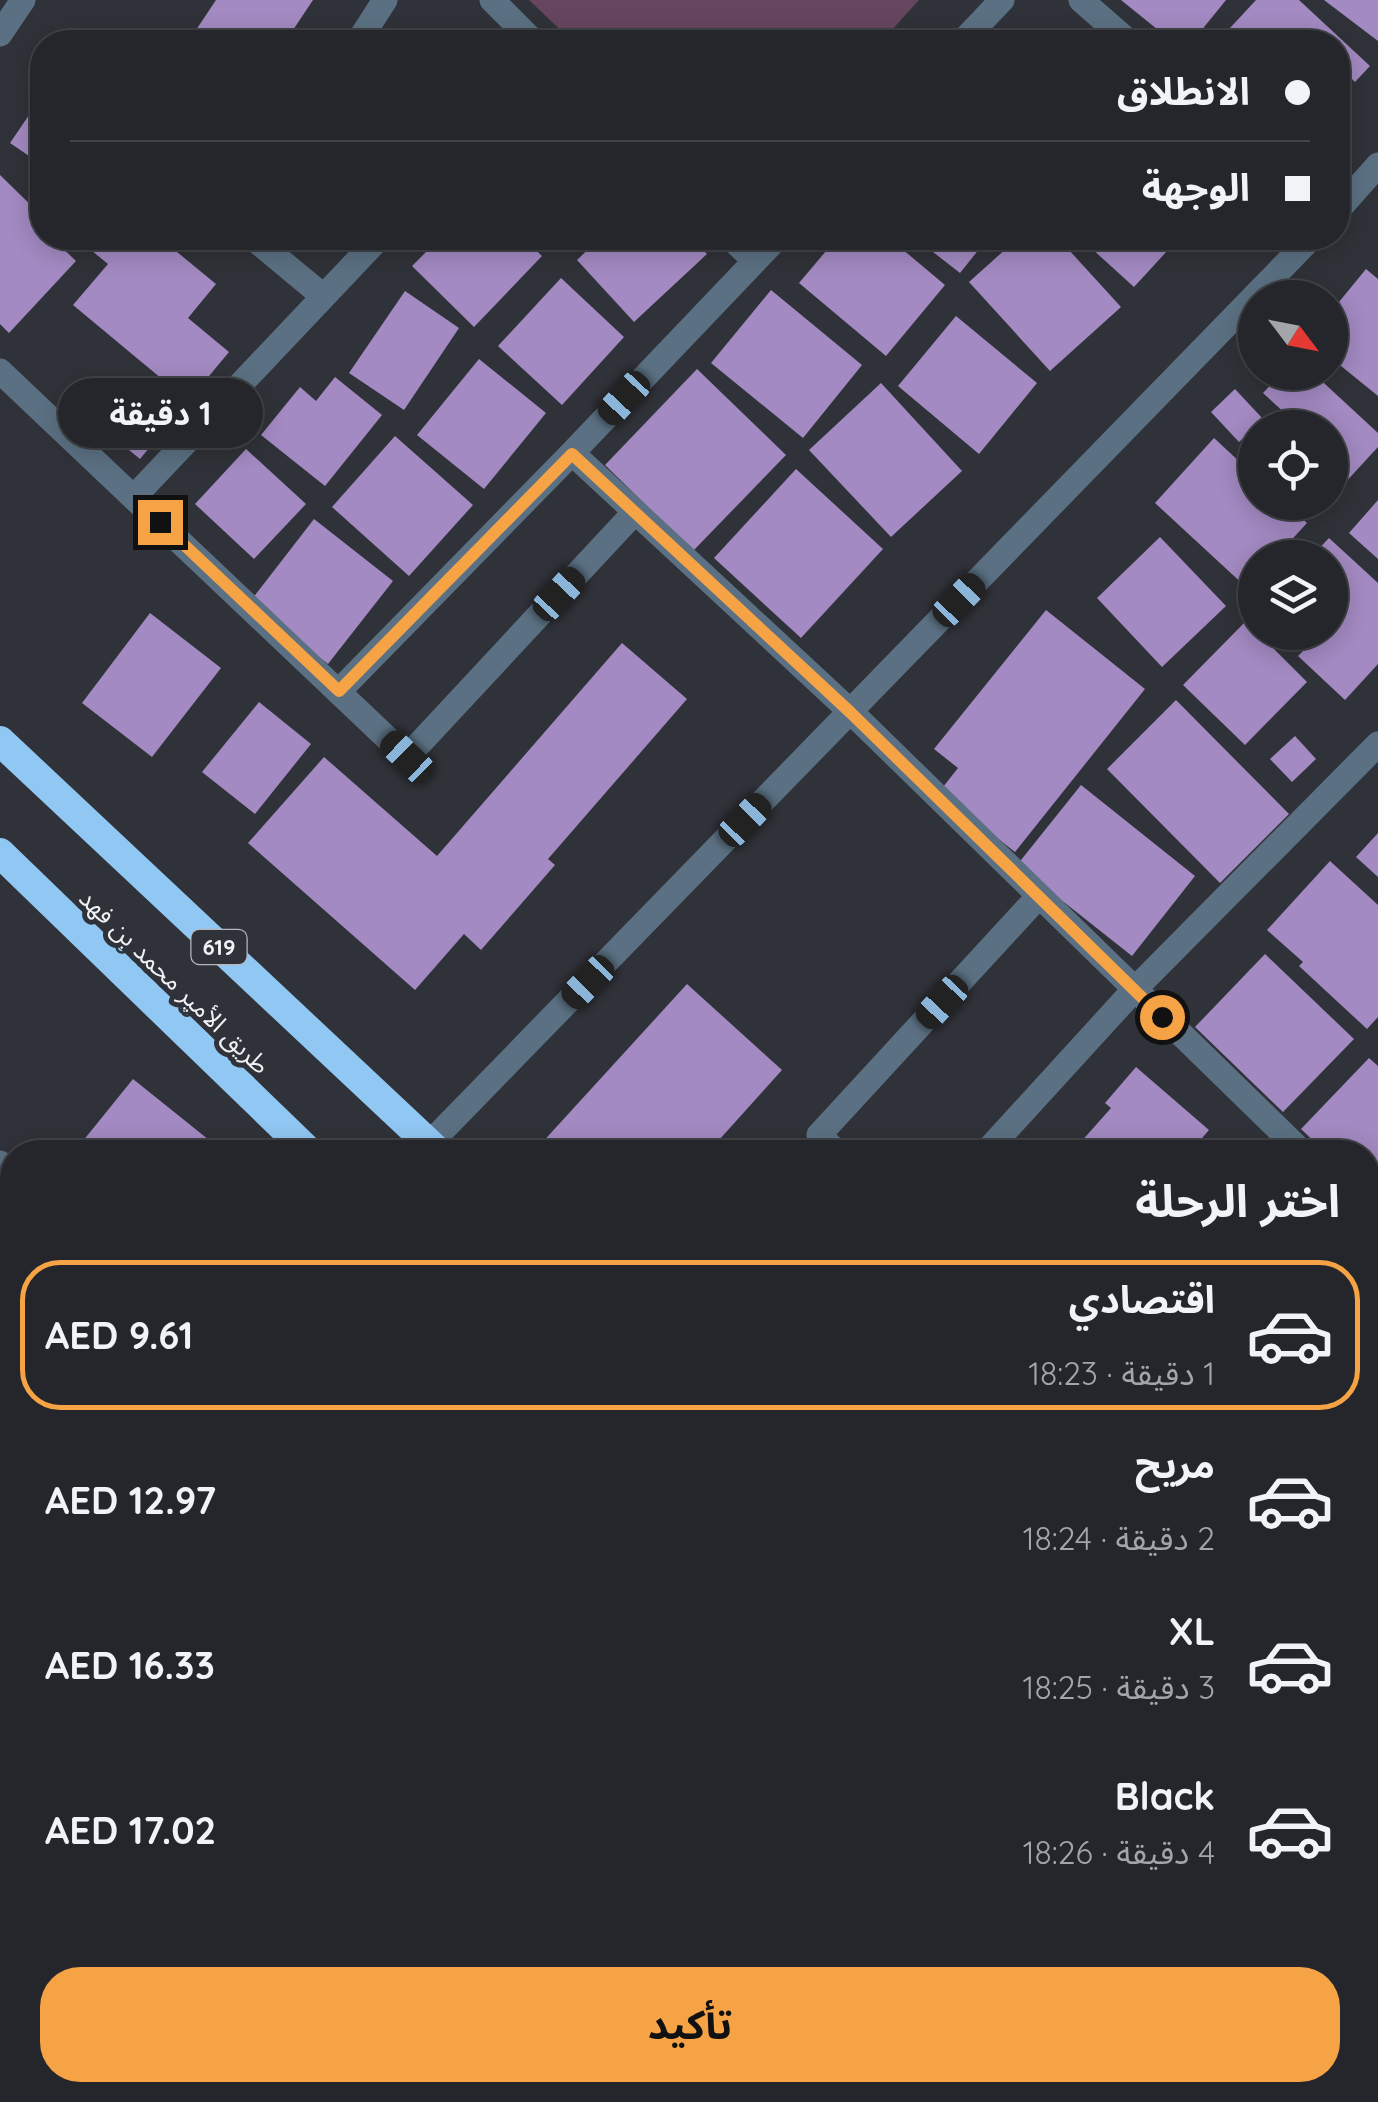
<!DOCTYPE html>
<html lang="ar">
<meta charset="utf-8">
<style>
:root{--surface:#24262b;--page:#303237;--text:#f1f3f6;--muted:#a3a5a9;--line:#414347;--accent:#f5a345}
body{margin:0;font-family:Quicksand,"Noto Sans Arabic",sans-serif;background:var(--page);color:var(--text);direction:rtl;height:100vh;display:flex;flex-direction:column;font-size:38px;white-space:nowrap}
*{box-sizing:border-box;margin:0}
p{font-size:32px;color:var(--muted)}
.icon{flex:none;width:55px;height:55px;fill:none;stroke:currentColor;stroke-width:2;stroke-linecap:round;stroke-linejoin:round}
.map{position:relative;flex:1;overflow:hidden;direction:ltr}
.details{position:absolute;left:0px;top:1140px;width:1380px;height:962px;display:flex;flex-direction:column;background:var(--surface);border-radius:40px 40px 0 0;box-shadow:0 5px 25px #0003,0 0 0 2px var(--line);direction:rtl}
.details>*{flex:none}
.hud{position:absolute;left:30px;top:30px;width:1320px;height:220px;border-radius:40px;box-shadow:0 5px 25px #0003,0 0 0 2px var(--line);direction:rtl;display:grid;align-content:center;height:220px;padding:0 40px;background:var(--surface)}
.needle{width:65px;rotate:122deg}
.buttons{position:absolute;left:1238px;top:280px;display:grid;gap:20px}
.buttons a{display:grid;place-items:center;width:110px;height:110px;border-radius:50%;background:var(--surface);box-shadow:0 5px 25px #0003,0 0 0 2px var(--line);font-size:50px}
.end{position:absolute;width:45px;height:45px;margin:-22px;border:12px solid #f5a345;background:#111;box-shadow:0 0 0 5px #111}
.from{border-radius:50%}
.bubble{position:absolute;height:70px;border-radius:35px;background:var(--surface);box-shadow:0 5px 25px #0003,0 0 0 2px var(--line);font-size:32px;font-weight:700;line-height:70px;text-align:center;direction:rtl}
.car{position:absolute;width:30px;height:60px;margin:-30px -15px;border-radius:12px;box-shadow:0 0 8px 2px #0007;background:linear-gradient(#222 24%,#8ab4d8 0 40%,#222 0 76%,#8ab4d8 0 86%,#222 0)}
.hud b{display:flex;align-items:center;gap:35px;height:95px;font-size:38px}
.hud b+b{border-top:2px solid var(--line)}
.hud i{width:25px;height:25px;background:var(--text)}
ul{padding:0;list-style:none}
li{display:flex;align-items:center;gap:30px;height:150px;margin:0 20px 15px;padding:0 20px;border:5px solid transparent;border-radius:40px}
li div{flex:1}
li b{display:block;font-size:38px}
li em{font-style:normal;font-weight:700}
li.selected{border-color:var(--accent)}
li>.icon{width:90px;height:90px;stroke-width:1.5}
h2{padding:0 40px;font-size:45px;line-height:120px}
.button{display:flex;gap:20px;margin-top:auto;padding:20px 40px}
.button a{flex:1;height:115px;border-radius:40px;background:var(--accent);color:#111;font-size:40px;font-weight:700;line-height:115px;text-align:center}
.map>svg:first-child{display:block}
.green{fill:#66465f}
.building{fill:#a38ac2}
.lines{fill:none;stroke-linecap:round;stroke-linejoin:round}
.minor{stroke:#5b7183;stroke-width:25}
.motorway{stroke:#90c7f3;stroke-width:30}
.route{stroke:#f5a345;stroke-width:12}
.labels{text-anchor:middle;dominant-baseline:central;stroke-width:10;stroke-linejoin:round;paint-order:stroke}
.shield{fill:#303239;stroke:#b6b8bd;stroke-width:2.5}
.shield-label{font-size:22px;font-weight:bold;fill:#f0f1f6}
.street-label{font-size:25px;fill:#f0f1f6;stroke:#303239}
</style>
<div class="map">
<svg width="1378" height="2102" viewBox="0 0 1378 2102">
<rect width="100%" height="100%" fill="#303239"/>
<path class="green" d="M529,0H919L881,42H573Z"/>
<path class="building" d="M216,0H313L285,42H188Z
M1121,0H1226L1192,42H1173Z
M1256,0H1299L1370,66L1355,82L1344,71L1338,78V42H1217Z
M1324,0H1378V41Z
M42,96V143L32,158L10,143Z
M0,175L42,216V238H52L76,261L9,333L0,324Z
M93,238H160L216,284L188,318L229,352L140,459L97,424L115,402L132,416L162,379L73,305L108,264L86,246Z
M440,238H523L542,256L474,327L412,266Z
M600,238H691L707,254L634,322L577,260Z
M837,238H889L945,285L886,356L799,283Z
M915,238H988L960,273Z
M1018,238H1058L1121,307L1050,371L969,282Z
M1080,238H1179L1134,287Z
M1366,269L1378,279V396L1330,357V313Z
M561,278L624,337L562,405L498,346Z
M771,290L862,365L803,438L711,363Z
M405,291L459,328L404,410L349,373Z
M956,316L1037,383L979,454L898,386Z
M479,359L546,413L484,489L417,435Z
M697,369L786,455L693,551L605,465Z
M1283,372H1312L1378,433V447L1330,499V428H1277L1288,416L1263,393Z
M335,377L382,415L325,486L261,435L300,387L316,401Z
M881,383L962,471L891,537L809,450Z
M1235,389L1263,419L1239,442L1211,412Z
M395,436L473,505L409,576L332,507Z
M1214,438L1255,476V502H1284L1307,523L1275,558H1255V579L1247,588L1155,503Z
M246,449L306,504L254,559L195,504Z
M796,469L883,549L801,638L714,558Z
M1378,500V559L1349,533Z
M314,519L393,581L328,664L249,603Z
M1160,537L1226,606L1162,667L1097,598Z
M1329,538L1378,583V664L1345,700L1298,656L1313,641L1304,632H1330V558H1310Z
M1046,610L1145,689L1015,852L939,792L958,768L934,749Z
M150,613L221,668L152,757L82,703Z
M1246,621L1307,682L1245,745L1183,685Z
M622,643L687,699L548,859L555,865L481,950L464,934L415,990L248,843L324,757L437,856Z
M1176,700L1289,814L1220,883L1107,769Z
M259,702L311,744L255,814L202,772Z
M1295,736L1316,759L1292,782L1270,759Z
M1081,785L1195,876L1132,956L1017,865Z
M1378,833V877L1356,857Z
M1330,861L1378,905V1017L1367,1029L1299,966L1303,962L1267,930Z
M1265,954L1354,1039L1283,1112L1195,1027Z
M687,984L782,1070L719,1140L733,1152H547L539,1146Z
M1369,1058L1378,1066V1203L1368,1193V1152H1325L1301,1129Z
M1136,1067L1209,1130L1190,1152H1072L1111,1108L1105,1103Z
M133,1079L224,1152H74Z
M0,1232L12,1243V1266L0,1280Z
M12,1294V1418L0,1407V1308Z
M1378,1343V1478L1368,1470V1355Z
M0,1436L12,1449V1474L0,1486Z
M12,1600V1741L0,1728V1612Z
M1368,1748L1378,1757V1822L1368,1835Z
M12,1781V1840L7,1835L0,1844V1796Z
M12,1850V1884L0,1874V1864Z
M0,1908L12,1920V1970L0,1983Z
M17,2090H119L132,2102H6Z
M148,2090H194L184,2102H161Z
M236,2090H263L275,2102H225Z
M284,2090H426L416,2102H298Z
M1058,2090H1185L1196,2099L1194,2102H1049Z"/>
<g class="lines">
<path class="minor" d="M492,0L534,42
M1081,0L1129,42
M0,34L23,0
M358,42L385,0
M962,42L1002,0
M1338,210L1378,165
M253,238L323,296
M731,238L755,261
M0,371L407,757L635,512
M572,453L851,712L1302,1152
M134,497L379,238
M339,691L572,453L777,238
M429,1144L1311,238
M837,1152L819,1135L1039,896
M986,1152L1134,990L1378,744
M0,1163L12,1175
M1368,1217L1378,1227
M0,1535L12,1521
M1368,1697L1378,1708
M1368,1897L1378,1886
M0,2008L12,1995
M942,2090L954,2102
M487,2102L499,2090
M877,2102L892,2090
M1240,2102L1251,2090"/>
<path class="motorway" d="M0,741L438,1152
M0,853L309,1152
M1368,2044L1378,2054
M1285,2090L1297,2102"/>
</g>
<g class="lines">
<path class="route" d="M160,522L339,691L572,454L850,712L1162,1017"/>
</g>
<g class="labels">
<rect class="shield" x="191.5" y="930" width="55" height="34" rx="8"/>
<g class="shield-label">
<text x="219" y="947">619</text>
</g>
<g class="street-label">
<text transform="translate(175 981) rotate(44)">طريق الأمير محمد بن فهد</text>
</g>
</g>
</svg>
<div class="buttons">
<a><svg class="needle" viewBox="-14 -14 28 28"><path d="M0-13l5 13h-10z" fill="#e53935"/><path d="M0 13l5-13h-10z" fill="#a3a5a9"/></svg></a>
<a><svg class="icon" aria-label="locate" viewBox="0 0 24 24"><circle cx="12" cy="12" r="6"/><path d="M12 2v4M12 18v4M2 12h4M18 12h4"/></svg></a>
<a><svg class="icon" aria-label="layers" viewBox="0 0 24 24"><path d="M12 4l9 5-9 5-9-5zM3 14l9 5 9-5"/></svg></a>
</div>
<i class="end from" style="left:1162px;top:1017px"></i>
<i class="end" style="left:160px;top:522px"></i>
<div class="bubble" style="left:58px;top:378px;width:205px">1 دقيقة</div>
<i class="car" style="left:624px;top:398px;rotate:223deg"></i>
<i class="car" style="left:559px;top:594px;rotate:43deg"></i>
<i class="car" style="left:959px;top:600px;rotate:44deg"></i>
<i class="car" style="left:407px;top:757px;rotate:314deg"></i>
<i class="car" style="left:745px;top:820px;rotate:44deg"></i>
<i class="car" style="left:588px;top:982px;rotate:224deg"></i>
<i class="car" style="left:942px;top:1002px;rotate:223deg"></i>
<div class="hud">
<b><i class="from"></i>الانطلاق</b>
<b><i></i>الوجهة</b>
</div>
<section class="details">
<h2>اختر الرحلة</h2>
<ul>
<li class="selected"><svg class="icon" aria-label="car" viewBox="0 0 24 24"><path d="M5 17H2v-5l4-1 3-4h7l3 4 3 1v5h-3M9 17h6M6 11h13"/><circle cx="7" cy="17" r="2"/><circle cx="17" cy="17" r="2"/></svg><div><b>اقتصادي</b><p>1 دقيقة · 18:23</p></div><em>AED 9.61</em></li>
<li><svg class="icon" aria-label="car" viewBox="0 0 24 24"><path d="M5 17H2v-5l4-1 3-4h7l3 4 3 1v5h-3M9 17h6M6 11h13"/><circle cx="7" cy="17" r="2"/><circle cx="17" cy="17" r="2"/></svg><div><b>مريح</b><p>2 دقيقة · 18:24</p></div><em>AED 12.97</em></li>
<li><svg class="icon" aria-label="car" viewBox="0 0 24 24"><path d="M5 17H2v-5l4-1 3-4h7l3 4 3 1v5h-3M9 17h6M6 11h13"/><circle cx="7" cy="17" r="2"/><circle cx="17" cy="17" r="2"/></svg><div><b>XL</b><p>3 دقيقة · 18:25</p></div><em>AED 16.33</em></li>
<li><svg class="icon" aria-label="car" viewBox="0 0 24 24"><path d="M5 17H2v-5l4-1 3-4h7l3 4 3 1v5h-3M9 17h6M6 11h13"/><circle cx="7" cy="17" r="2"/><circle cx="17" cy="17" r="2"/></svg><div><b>Black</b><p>4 دقيقة · 18:26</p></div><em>AED 17.02</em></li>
</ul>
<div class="button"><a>تأكيد</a></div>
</section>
</div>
